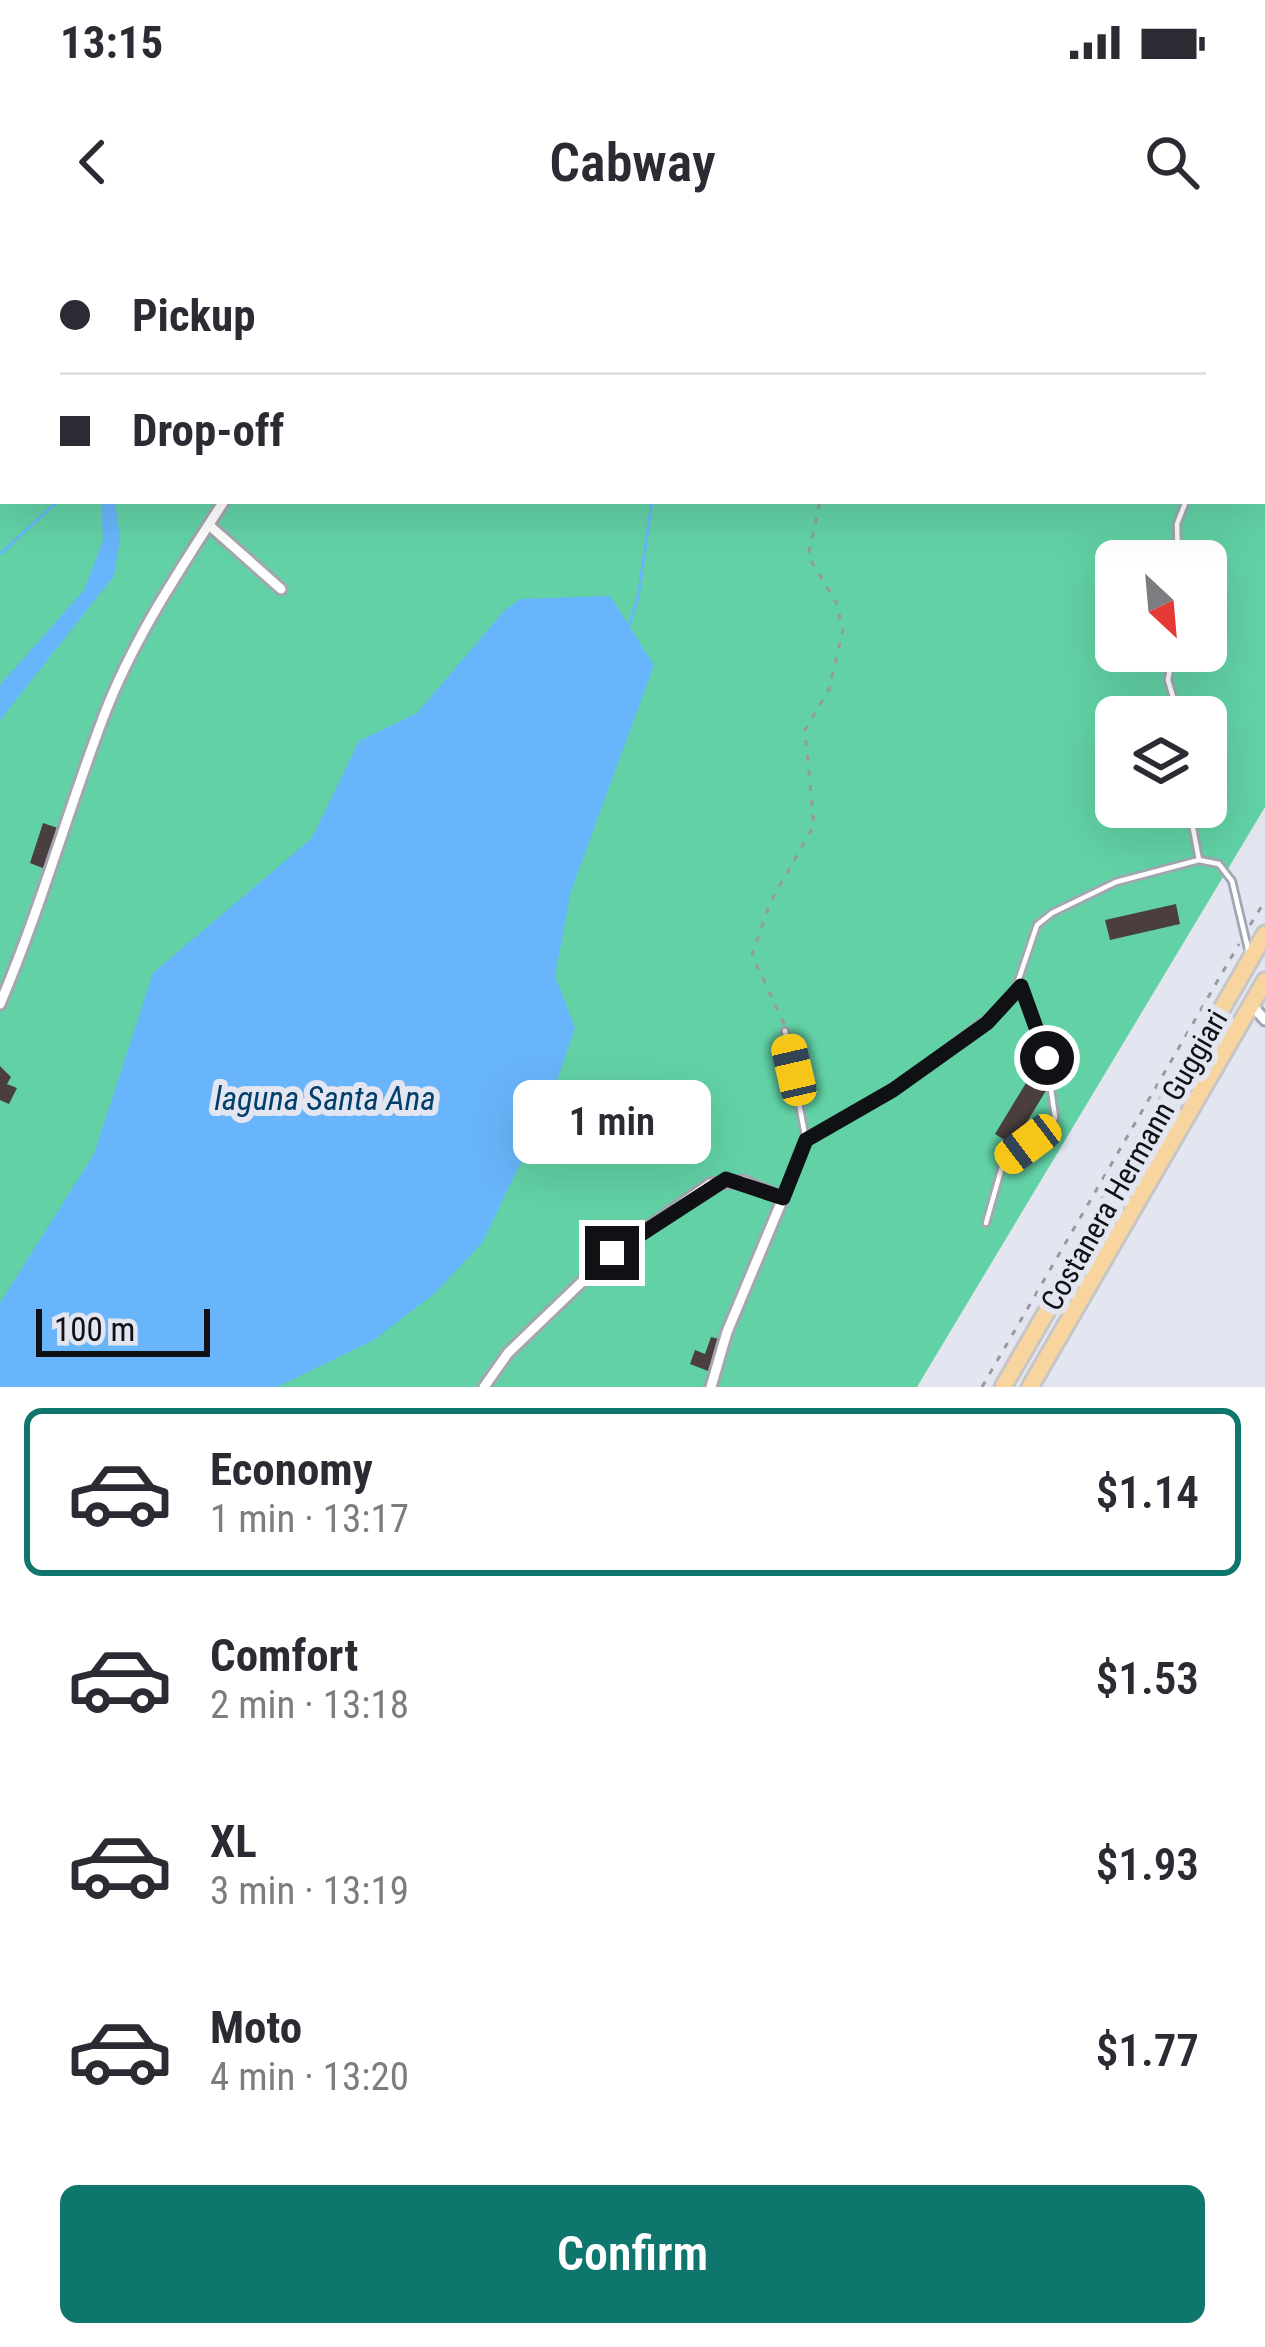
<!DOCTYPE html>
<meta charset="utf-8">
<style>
:root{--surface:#fff;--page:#f7f7f7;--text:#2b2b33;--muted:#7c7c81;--line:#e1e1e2;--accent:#0f766e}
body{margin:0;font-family:"Roboto Condensed",sans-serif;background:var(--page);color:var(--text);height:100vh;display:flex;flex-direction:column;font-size:45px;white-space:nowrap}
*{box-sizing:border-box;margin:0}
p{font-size:39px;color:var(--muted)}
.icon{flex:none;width:66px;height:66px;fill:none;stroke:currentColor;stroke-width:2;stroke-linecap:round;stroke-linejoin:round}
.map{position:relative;height:1147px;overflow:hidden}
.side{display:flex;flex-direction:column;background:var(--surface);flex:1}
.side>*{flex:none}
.banner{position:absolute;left:0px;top:0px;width:1266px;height:264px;box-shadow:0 12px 48px #0002;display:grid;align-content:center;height:264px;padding:0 60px;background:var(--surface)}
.needle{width:78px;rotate:154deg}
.fabs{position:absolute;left:1095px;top:300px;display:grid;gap:24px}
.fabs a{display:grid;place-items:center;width:132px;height:132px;border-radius:18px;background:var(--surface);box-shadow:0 12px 48px #0002;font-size:60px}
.scale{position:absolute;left:36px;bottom:30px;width:174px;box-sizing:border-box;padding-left:12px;border:6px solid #101115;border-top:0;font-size:33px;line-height:42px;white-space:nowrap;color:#101115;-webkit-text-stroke:9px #e3e6f1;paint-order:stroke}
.end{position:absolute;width:54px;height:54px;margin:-27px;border:15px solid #101115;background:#fff;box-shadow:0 0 0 6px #fff}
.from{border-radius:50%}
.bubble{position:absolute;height:84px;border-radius:18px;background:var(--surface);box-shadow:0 12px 48px #0002;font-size:39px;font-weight:600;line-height:84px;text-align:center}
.car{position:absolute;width:36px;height:72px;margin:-36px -18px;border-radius:15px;box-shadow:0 0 9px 3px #0007;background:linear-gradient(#f5c518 24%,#345 0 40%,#f5c518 0 76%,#345 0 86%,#f5c518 0)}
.banner b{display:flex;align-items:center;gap:42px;height:114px;font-size:45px}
.banner b+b{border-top:3px solid var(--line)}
.banner i{width:30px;height:30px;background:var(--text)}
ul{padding:21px 0 0;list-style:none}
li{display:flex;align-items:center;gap:36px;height:168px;margin:0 24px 18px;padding:0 36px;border:6px solid transparent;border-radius:18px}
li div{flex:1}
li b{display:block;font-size:45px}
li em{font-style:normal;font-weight:600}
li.on{border-color:var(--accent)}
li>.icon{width:108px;height:108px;stroke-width:1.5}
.cta{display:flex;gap:24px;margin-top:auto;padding:24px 60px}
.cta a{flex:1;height:138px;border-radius:18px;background:var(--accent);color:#fff;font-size:48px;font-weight:600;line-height:138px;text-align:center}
.status{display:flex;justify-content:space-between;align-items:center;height:84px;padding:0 60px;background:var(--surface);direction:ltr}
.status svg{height:33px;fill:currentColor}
header{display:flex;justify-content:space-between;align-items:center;height:156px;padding:0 60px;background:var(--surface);font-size:54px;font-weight:600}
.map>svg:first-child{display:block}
.green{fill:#62d2a6;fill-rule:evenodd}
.water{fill:#69b5fb}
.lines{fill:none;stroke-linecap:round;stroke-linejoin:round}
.stream{stroke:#69b5fb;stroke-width:3}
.building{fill:#4a3f3e}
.service-casing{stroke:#a3a5b0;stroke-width:10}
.minor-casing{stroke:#a3a5b0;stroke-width:15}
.trunk-casing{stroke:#c6c6c7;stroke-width:21}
.path{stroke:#9799a1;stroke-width:3;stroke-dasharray:6 9;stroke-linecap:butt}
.service{stroke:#fff;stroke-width:4.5}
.minor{stroke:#fff;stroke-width:9}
.trunk{stroke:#f8d49f;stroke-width:15}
.route{stroke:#101115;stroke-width:15}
.labels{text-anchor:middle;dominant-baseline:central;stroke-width:12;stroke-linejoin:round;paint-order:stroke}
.street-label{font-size:30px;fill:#101115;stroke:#e3e6f1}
.water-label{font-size:33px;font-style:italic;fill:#023f6b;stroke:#e3e6f1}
</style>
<div class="status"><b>13:15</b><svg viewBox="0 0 49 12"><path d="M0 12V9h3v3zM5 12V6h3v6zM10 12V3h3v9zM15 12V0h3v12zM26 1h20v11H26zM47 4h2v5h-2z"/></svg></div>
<header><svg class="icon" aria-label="back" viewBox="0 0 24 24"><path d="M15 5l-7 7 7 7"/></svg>Cabway<svg class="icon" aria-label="search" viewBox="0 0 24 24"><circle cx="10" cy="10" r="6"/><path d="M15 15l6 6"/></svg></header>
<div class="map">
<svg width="1265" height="1147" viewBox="0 0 1265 1147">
<rect width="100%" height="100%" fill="#e3e6f1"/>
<path class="green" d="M269,0H1265V567L917,1147H0V177L3,261H1263V3H264ZM1116,321H1206V411H1116ZM1116,477H1206V567H1116Z"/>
<path class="water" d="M101,261H115L120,298L114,336L0,480V445L84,350L103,301Z
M610,356L654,425L571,651L555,736L575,788L548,867L482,1003L435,1053L374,1100L277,1147H0V1063L94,914L153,733L312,598L359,501L417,473L505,370L520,359Z"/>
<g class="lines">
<path class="stream" d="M359,3L374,0
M613,3L617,0
M0,314L58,261
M628,388L638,358L652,261"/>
</g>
<path class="building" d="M43,583L61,589L45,629L30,623Z
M1176,664L1180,684L1110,700L1105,680Z
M0,826L11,837L7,844L17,848L9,864L0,860Z
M1029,838L1047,849L1013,905L995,894Z
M711,1097L719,1099L708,1131L690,1124L695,1110L705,1114Z"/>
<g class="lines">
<g class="service-casing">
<path id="service" d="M1263,94L1265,91
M1178,321L1177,284L1186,261
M1173,411L1168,440L1179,477
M1189,567L1199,620
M785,791L806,900
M783,957L806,900L893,850L1012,759L1037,685L1052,673L1116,642L1199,620L1219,624L1232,641L1249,713
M986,983L1003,923L1052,886L1055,877L1045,808L1021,745"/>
</g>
<g class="minor-casing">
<path id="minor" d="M211,3L217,0
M445,3L448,0
M0,131L3,129
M209,285L281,349
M0,764C40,670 67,573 103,478C133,399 179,331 224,261
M1251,764L1265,780
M484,1147L508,1113L612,1013L710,944L743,941L783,958L727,1092L711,1147"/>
</g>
<g class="trunk-casing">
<path id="trunk" d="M1003,1147L1265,694
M1030,1147L1265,741"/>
</g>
<path class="path" d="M784,3V0
M819,3L823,0
M895,3V0
M1250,685L1265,661
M784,784L752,715L770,663L814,585L805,490L829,449L843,390L836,362L808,316L820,261
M982,1147L1239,704"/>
<use href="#service" class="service"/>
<use href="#minor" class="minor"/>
<use href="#trunk" class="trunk"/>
</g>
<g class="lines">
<path class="route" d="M612,1013L726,939L783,958L806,900L893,850L987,783L1021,746L1047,818"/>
</g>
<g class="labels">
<g class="street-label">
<text transform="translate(1134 920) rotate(-60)">Costanera Hermann Guggiari</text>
</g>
<g class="water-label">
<text x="325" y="858">laguna Santa Ana</text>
</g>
</g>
</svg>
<div class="fabs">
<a><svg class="needle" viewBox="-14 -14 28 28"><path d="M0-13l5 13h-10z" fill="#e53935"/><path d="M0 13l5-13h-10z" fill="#7c7c81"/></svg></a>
<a><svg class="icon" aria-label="layers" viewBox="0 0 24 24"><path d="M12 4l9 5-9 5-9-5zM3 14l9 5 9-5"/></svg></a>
</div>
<div class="scale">100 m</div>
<i class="end from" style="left:1047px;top:818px"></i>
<i class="end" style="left:612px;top:1013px"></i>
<div class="bubble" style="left:513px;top:840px;width:198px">1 min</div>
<i class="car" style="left:794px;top:830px;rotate:347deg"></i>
<i class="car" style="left:1028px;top:904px;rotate:233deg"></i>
<div class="banner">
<b><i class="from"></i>Pickup</b>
<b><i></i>Drop-off</b>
</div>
</div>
<section class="side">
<ul>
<li class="on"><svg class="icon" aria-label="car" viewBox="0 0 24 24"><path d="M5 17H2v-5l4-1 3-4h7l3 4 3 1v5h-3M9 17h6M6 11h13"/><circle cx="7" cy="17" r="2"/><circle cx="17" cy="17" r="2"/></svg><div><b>Economy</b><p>1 min · 13:17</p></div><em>$1.14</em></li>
<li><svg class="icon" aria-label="car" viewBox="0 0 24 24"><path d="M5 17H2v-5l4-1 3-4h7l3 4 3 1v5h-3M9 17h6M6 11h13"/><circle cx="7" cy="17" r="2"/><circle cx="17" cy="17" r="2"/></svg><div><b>Comfort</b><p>2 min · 13:18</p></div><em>$1.53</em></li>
<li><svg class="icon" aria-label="car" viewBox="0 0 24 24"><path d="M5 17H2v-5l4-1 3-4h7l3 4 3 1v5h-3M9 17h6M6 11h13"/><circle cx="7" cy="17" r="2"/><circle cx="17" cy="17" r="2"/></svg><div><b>XL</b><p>3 min · 13:19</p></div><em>$1.93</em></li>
<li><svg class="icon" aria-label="car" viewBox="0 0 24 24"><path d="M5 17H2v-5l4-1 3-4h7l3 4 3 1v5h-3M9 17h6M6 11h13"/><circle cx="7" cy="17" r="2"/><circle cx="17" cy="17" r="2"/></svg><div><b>Moto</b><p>4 min · 13:20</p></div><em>$1.77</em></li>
</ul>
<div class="cta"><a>Confirm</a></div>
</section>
